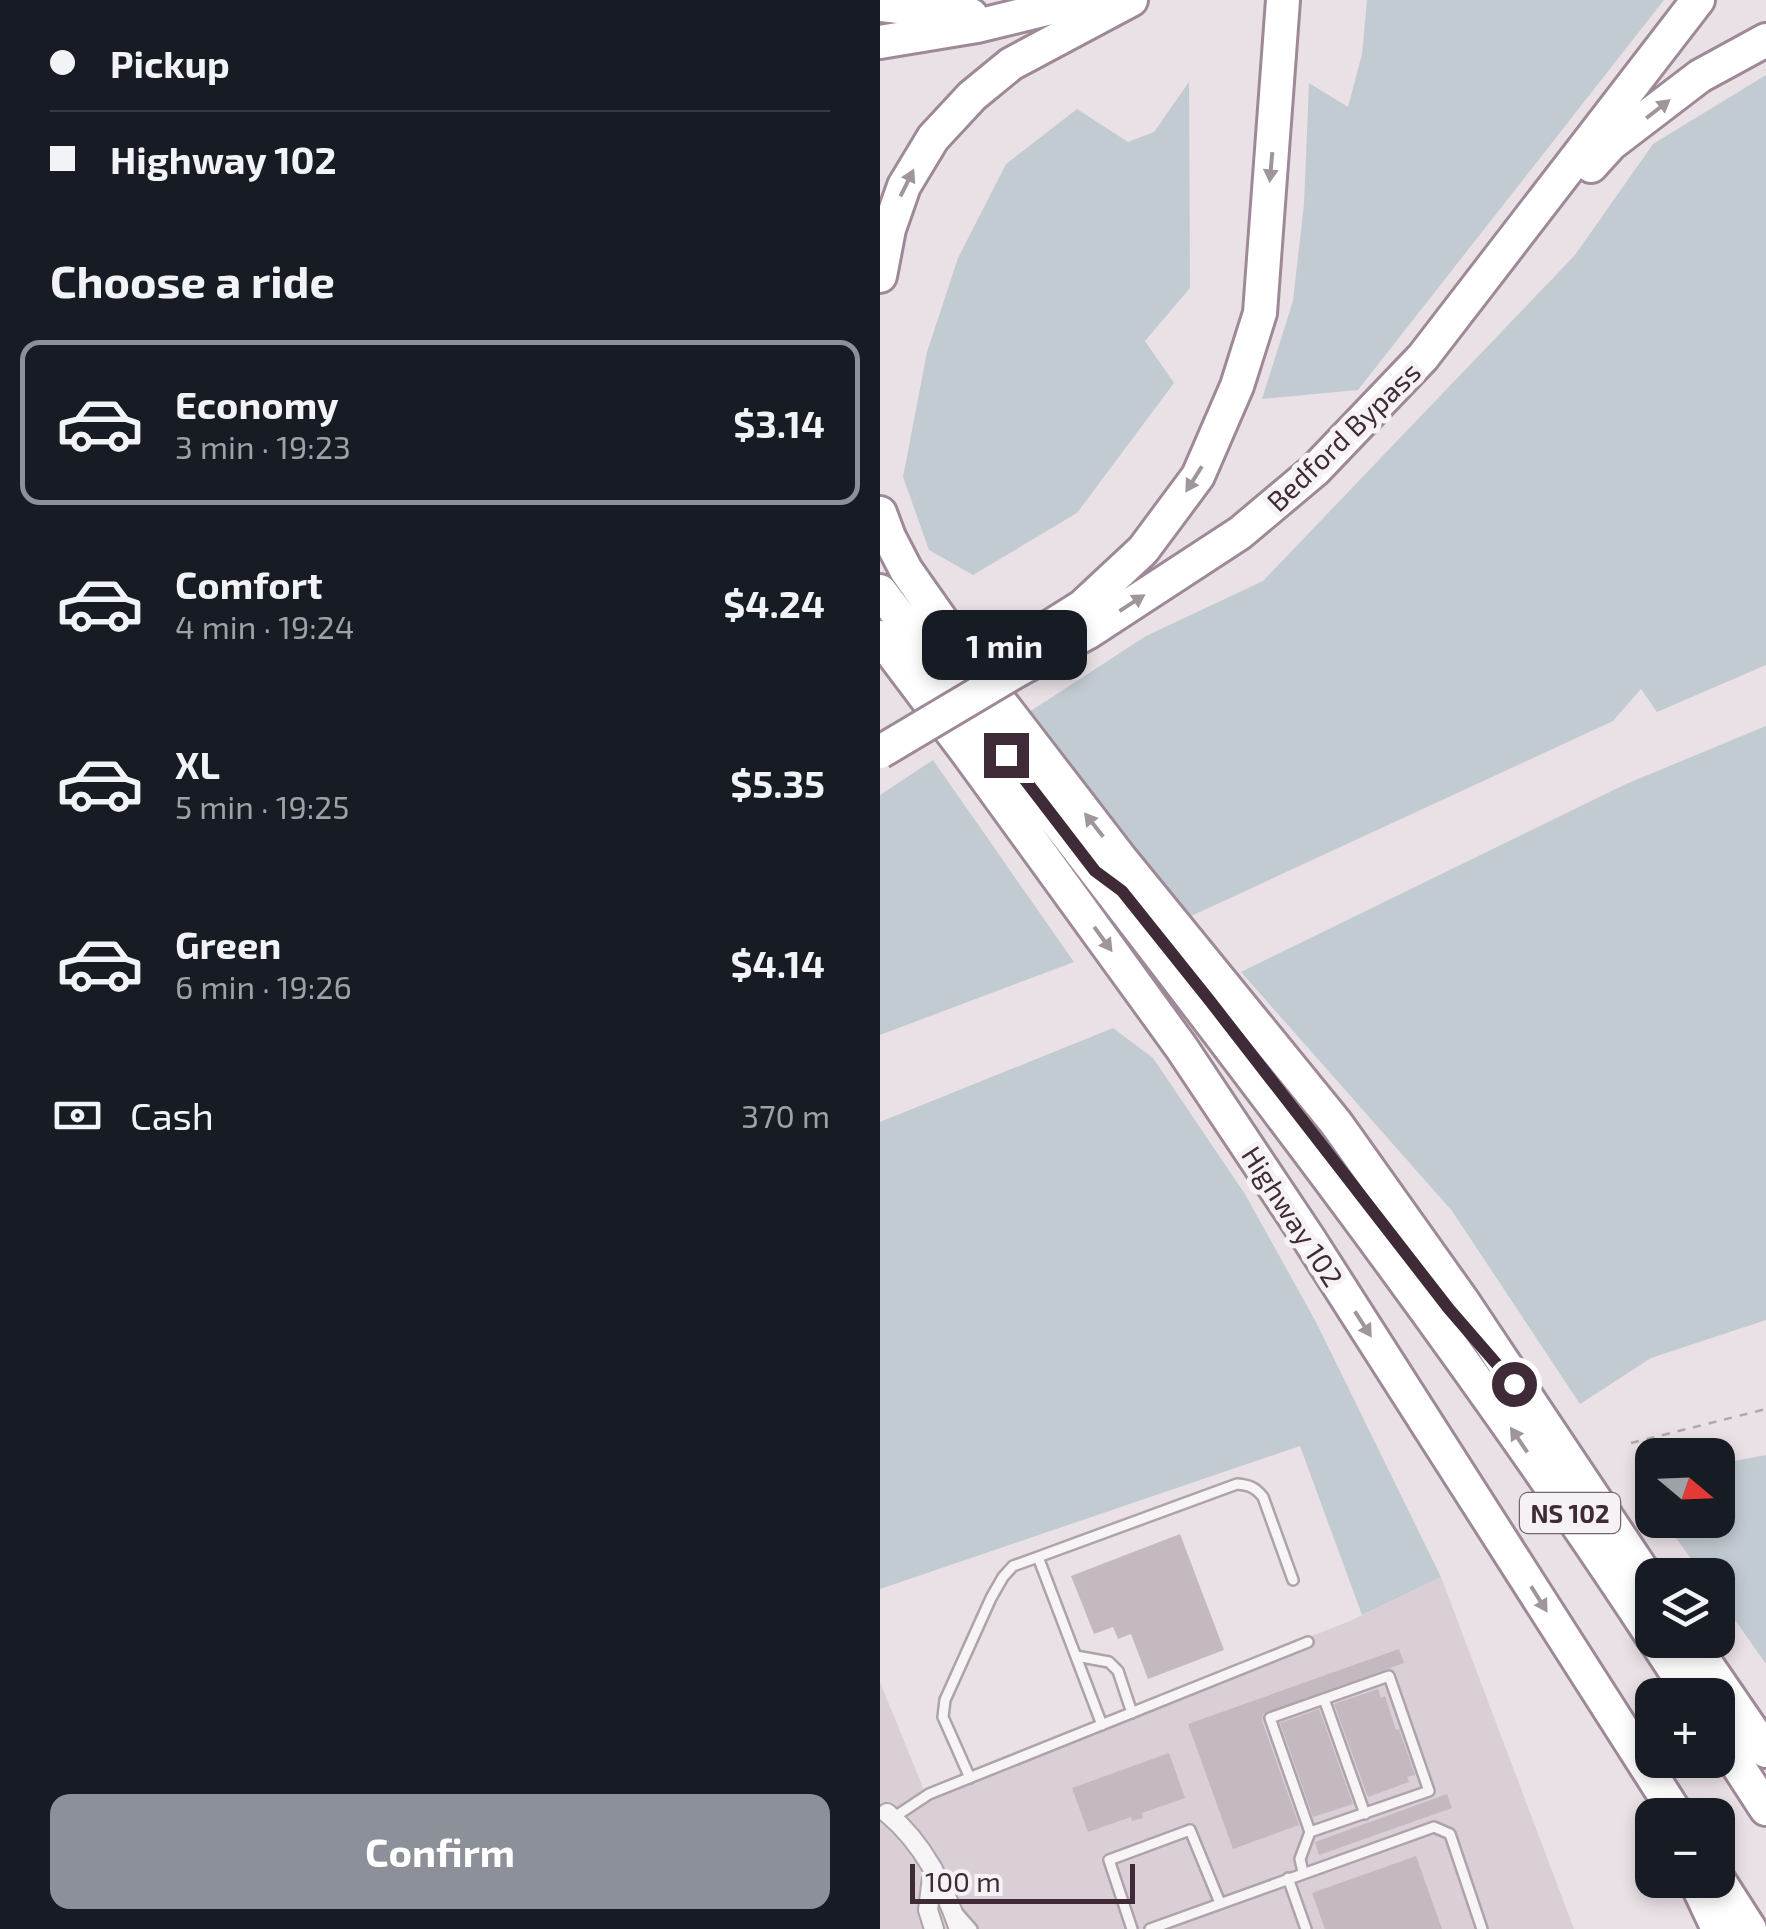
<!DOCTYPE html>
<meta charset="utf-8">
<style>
:root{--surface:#171b24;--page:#242831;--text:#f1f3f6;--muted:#9ea1a6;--line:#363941;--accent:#8c9099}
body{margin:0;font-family:"Exo 2",sans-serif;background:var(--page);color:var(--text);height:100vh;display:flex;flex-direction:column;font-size:38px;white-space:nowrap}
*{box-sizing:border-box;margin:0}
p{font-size:32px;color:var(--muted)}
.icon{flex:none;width:55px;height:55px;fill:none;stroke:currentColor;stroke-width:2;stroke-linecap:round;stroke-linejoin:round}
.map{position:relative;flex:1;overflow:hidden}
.drawer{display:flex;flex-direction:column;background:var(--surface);width:880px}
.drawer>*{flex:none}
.top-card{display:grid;align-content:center;height:220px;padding:0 50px;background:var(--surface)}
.needle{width:65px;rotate:109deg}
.tools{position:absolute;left:755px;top:1438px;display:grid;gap:20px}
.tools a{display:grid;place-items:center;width:100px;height:100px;border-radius:20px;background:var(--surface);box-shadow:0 5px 15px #0003;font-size:50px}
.scale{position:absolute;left:30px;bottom:25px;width:225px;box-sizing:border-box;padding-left:10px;border:5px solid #3f2b38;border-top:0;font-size:28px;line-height:35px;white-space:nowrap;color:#3f2b38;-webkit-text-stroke:8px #f6f1f5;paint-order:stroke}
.end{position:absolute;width:45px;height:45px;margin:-22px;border:12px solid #3f2b38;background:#fff;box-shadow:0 0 0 5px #fff}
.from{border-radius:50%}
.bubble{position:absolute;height:70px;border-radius:20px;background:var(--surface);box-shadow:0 5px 15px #0003;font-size:32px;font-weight:700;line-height:70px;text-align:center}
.top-card b{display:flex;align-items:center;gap:35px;height:95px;font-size:38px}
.top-card b+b{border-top:2px solid var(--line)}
.top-card i{width:25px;height:25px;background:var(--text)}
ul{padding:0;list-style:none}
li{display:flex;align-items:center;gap:30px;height:165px;margin:0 20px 15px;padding:0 30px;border:5px solid transparent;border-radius:20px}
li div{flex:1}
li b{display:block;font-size:38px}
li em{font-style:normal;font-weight:700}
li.active{border-color:var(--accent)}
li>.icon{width:90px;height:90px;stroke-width:1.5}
h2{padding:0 50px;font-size:45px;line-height:120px}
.pay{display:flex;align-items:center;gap:25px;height:110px;padding:0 50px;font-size:38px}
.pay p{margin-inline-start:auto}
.button{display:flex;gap:20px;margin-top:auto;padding:20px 50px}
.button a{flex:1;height:115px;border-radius:20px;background:var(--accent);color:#fff;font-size:40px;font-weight:700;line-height:115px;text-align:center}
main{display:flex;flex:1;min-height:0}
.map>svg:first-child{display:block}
.built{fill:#dacfd6}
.green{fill:#c3cbd2}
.building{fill:#c5b9c1}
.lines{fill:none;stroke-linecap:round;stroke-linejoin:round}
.lane-casing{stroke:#afa3ab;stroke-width:14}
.street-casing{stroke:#afa3ab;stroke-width:22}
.highway-casing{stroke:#9e8998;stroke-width:38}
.path{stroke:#b1a8ae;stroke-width:2.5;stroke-dasharray:8 8;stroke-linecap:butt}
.lane{stroke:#f7f4f6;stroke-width:9}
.street{stroke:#f7f4f6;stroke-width:18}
.highway{stroke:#fff;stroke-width:32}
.highway-bridge-casing{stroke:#9e8998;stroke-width:38;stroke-linecap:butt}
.highway-bridge{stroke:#fff;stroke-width:32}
.oneway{fill:#9f959c}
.route{stroke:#3f2b38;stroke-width:12}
.labels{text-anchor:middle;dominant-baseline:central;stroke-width:10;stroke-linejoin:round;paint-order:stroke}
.shield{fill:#f6f1f5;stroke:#766671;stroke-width:2.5}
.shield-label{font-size:25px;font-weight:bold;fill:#3f2b38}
.street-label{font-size:28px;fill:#3f2b38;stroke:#f6f1f5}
</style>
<main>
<section class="drawer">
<div class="top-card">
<b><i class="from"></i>Pickup</b>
<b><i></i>Highway 102</b>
</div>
<h2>Choose a ride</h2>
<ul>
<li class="active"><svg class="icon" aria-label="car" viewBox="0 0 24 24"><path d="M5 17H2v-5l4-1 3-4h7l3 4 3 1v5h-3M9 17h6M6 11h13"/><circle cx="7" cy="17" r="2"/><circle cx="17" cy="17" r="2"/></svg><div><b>Economy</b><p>3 min · 19:23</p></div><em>$3.14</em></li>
<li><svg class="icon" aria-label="car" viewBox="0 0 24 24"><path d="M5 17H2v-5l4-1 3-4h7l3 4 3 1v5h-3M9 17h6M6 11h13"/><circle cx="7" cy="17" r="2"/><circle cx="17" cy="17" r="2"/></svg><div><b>Comfort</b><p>4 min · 19:24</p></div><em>$4.24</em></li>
<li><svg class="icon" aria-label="car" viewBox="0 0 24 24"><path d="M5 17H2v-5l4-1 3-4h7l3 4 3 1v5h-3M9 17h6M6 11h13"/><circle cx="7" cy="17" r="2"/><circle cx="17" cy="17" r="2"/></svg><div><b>XL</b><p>5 min · 19:25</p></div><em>$5.35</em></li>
<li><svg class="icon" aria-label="car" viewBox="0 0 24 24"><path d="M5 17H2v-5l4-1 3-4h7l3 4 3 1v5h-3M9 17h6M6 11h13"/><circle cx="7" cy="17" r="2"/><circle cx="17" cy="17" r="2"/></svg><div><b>Green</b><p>6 min · 19:26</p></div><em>$4.14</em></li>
</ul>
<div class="pay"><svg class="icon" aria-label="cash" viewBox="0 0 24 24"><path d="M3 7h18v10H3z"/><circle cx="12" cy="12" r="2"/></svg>Cash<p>370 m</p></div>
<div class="button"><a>Confirm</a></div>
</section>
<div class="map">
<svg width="886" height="1929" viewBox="0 0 886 1929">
<rect width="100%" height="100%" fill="#e9e1e6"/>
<path class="built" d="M561,1577L694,1929H0V1682L44,1790L470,1621Z"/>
<path class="green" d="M487,0H784L478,390L382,399L413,301L424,204L429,83L468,107L482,54Z
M886,75V665L777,712L761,689L733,721L307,918L146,714L266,636L383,581L695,255L773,144Z
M309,82L310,288L265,341L294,383L197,513L93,575L49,550L23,477L47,352L78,258L126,164L197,109L248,142L274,132Z
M886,726V1320L771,1358L700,1404L572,1211L361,972L746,784Z
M53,760L194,962L0,1035V795Z
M233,1028L273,1058L365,1194L436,1322L561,1577L482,1615L420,1446L0,1589V1122Z
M886,1455V1664L838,1596V1575H823L783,1520H838V1464Z"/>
<path class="building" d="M300,1534L344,1650L268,1679L251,1634L238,1639L233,1627L214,1634L191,1576Z
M519,1649L524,1663L383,1714L382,1721L419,1825L353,1849L308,1724Z
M498,1689L501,1698L505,1696L516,1730L519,1729L535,1775L527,1777L529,1782L488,1797L454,1704Z
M439,1709L473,1804L433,1817L400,1723Z
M289,1753L305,1798L262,1813L263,1818L252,1821L251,1817L208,1832L192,1788Z
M567,1794L572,1808L439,1855L435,1842Z
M536,1856L562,1929H445L432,1893Z"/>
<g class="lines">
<g class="lane-casing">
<path id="lane" d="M158,1557L357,1484C369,1485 375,1487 383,1497L413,1580
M196,1656L229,1662L238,1671L252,1713
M509,1676L549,1791L430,1832L390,1718Z
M444,1699L485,1814
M90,1778L63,1717L65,1700L111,1598L123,1577L133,1566L158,1557L222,1725
M13,1818L49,1794L428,1642
M423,1872L420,1859L430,1832
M408,1878L426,1929
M77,1912L92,1929
M252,1929L229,1860L310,1830L340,1903
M270,1929L554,1827L570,1834L602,1929"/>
</g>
<g class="street-casing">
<path id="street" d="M7,1813C44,1844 63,1884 79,1929
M53,1869L48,1910L54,1929"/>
</g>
<g class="highway-casing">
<path id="highway" d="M0,5L91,15
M0,42L97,26L203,0
M711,166L731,144L820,76L886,40
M0,276L9,229L24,186L53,138L92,96L131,64L251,0
M0,513L9,537L26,570L104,681L241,859L456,1123L582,1300L772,1585
M0,591C263,936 534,1274 772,1636
M0,637L89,755L301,1047L429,1239L797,1815
M133,650L203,606L263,550L318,476L357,386L380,313L403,0
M138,670L207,633L360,533L435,470L543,357L818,0
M775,1640L811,1695
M810,1640L886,1751
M838,1735L886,1809
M838,1879L870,1929
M815,1880L838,1929"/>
</g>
<path class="path" d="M751,1443L886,1409"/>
<use href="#lane" class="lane"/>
<use href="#street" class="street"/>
<use href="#highway" class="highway"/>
<g class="highway-bridge-casing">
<path id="highway-bridge" d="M0,752L138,670"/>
</g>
<use href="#highway-bridge" class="highway-bridge"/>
</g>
<defs><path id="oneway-solid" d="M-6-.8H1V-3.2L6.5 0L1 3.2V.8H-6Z" transform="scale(2.5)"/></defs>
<g class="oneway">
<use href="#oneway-solid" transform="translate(778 109) rotate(-38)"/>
<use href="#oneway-solid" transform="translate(391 167) rotate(95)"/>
<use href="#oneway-solid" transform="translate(27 183) rotate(-64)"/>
<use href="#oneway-solid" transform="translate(314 479) rotate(122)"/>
<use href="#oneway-solid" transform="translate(252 603) rotate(-33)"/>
<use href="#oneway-solid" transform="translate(214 825) rotate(-128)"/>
<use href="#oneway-solid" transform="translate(223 939) rotate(54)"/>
<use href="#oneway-solid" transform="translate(483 1324) rotate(57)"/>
<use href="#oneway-solid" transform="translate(639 1440) rotate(-124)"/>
<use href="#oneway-solid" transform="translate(659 1599) rotate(58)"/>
</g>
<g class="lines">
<path class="route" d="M126,755L215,871L242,891L330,1001L569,1309L634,1384"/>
</g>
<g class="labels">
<rect class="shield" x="640" y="1493" width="100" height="40" rx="8"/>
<g class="shield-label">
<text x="690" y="1513">NS 102</text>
</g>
<g class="street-label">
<text transform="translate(463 436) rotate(-44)">Bedford Bypass</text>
<text transform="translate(413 1216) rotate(57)">Highway 102</text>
</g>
</g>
</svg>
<div class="tools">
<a><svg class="needle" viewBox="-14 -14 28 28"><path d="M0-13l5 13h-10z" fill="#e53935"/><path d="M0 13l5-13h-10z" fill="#9ea1a6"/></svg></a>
<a><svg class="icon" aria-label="layers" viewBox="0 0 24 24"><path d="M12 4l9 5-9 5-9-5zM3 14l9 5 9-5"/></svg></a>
<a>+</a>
<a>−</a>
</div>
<div class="scale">100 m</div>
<i class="end from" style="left:634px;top:1384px"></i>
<i class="end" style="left:126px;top:755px"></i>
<div class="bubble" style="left:42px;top:610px;width:165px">1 min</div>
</div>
</main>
